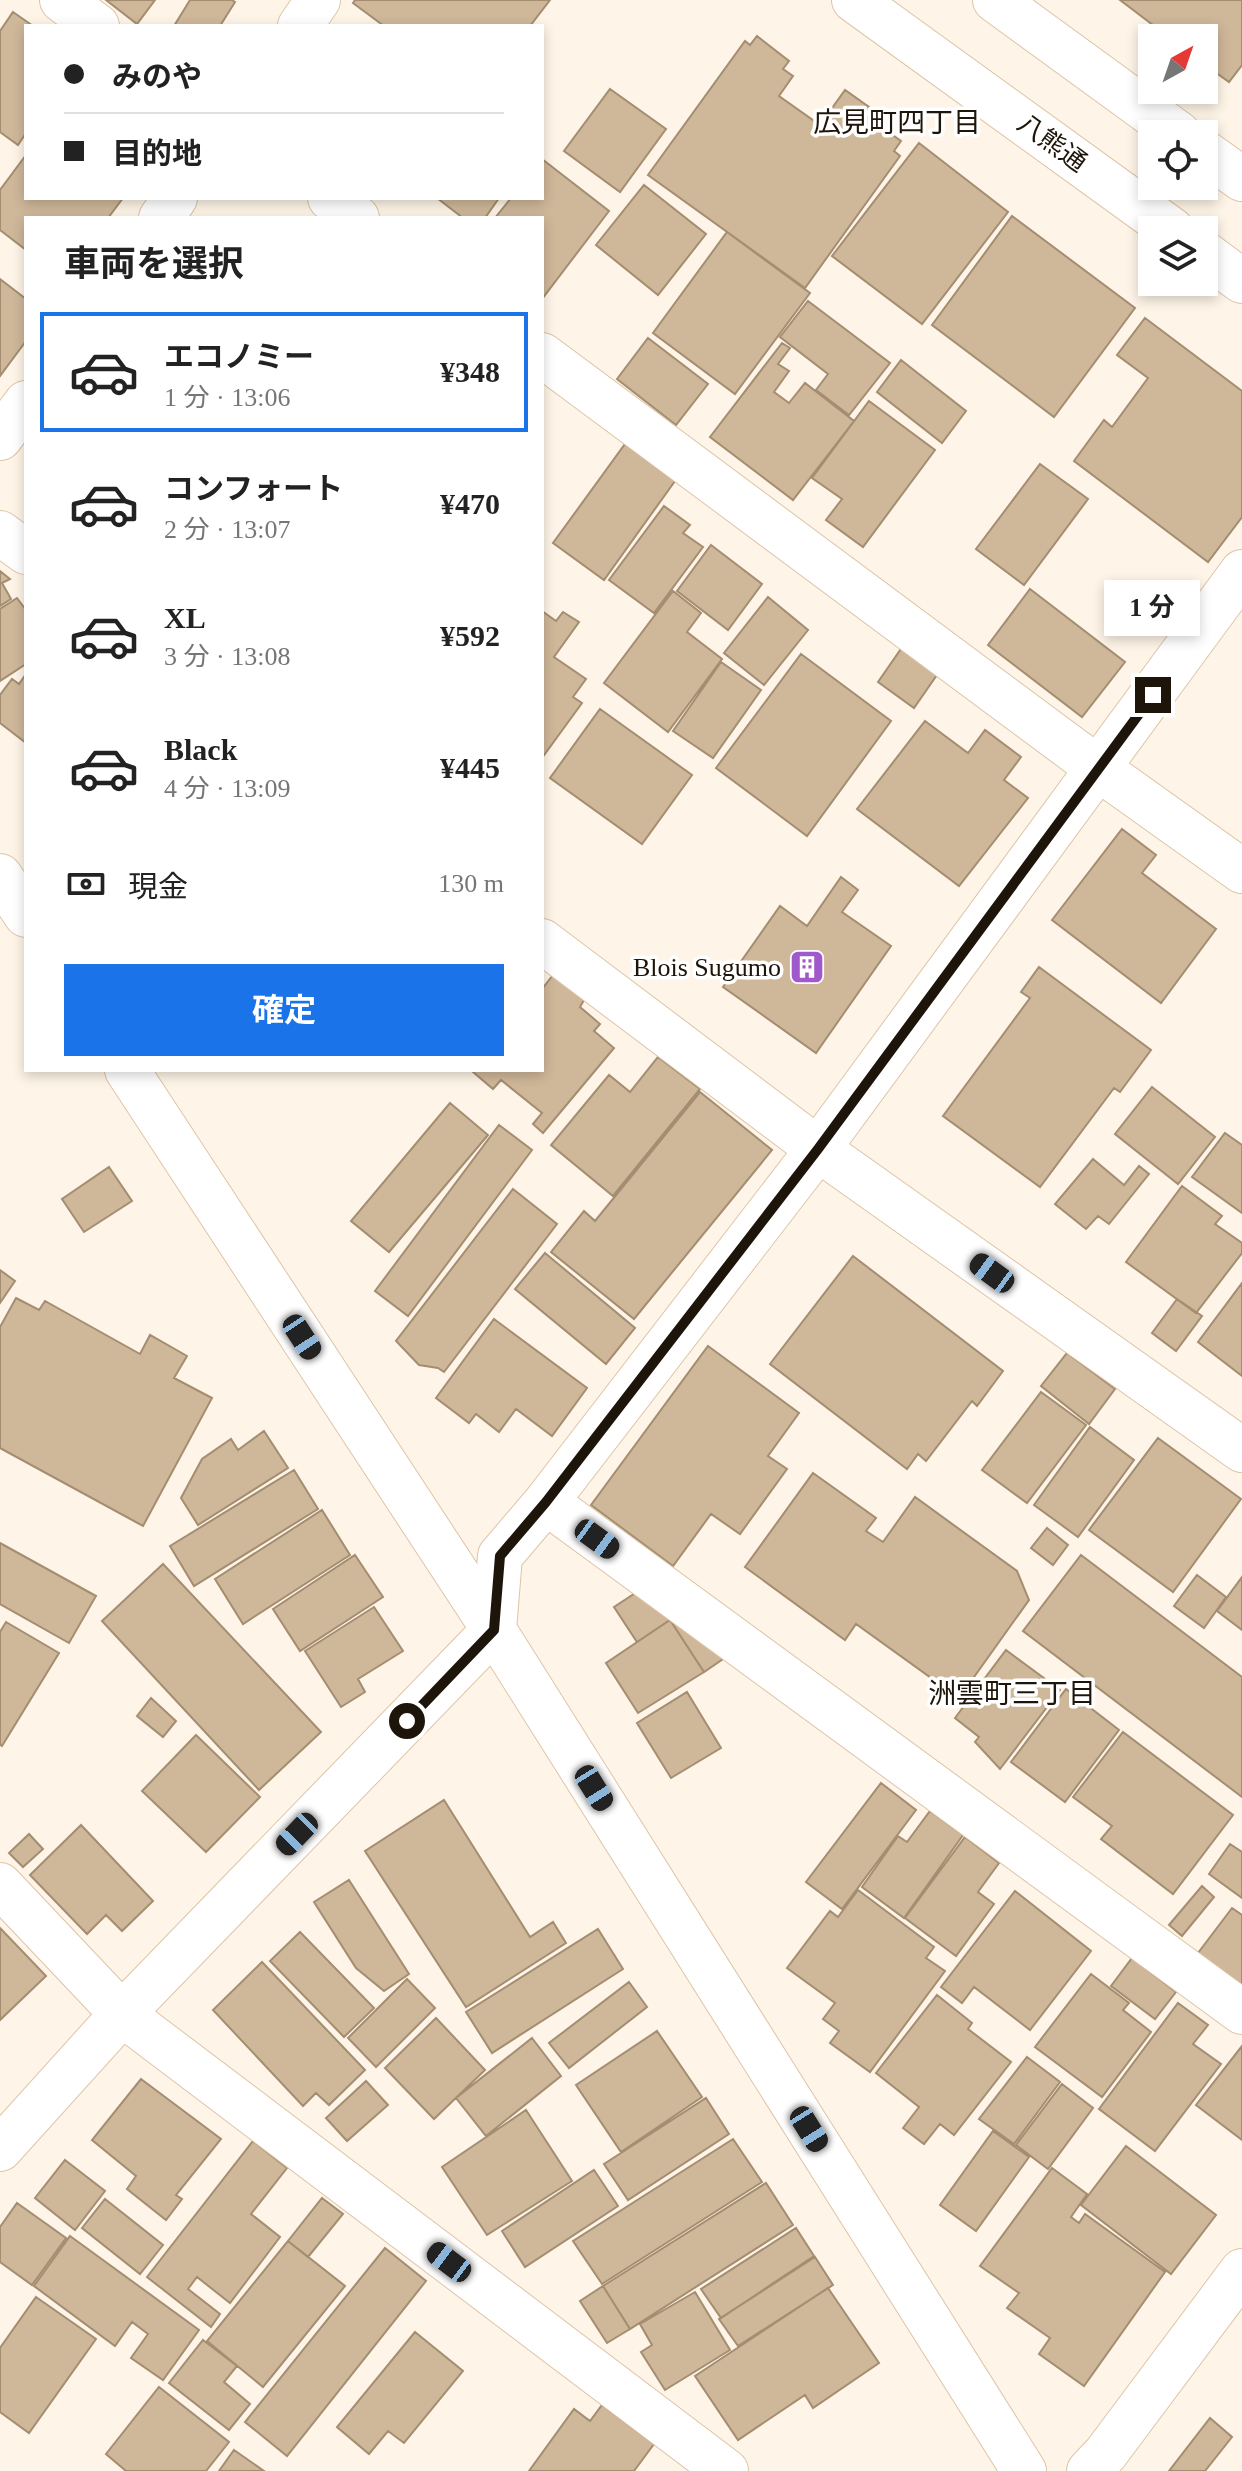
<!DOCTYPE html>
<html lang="ja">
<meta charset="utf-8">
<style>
:root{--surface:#fff;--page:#f2f2f2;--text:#222;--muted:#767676;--line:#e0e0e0;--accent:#1a73e8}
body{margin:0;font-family:"Times New Roman","Noto Sans JP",serif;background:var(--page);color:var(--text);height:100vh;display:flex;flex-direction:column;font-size:30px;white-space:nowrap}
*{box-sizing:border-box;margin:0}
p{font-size:26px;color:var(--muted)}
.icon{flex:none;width:44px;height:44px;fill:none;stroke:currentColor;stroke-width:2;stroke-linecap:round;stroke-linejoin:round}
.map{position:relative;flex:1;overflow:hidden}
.panel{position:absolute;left:24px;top:216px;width:520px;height:856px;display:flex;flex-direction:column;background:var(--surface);border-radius:0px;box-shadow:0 4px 12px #0003}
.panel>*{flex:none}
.banner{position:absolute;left:24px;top:24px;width:520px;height:176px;border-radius:0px;box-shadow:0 4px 12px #0003;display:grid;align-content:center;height:176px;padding:0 40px;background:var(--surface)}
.needle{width:52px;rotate:40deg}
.tools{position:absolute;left:1138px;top:24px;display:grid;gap:16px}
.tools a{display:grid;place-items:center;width:80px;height:80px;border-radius:0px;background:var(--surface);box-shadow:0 4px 12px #0003;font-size:40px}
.end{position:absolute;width:36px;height:36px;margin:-18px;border:10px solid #1e150a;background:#fff;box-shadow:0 0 0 4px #fff}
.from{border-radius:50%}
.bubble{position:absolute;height:56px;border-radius:0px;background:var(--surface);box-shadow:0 4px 12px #0003;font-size:26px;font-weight:700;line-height:56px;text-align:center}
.car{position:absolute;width:24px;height:48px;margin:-24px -12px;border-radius:10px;box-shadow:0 0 6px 2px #0007;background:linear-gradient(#222 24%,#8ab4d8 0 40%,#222 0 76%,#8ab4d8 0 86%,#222 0)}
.banner b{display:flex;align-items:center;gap:28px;height:76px;font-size:30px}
.banner b+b{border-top:2px solid var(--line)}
.banner i{width:20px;height:20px;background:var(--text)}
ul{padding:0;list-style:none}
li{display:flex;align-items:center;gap:24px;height:120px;margin:0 16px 12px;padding:0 24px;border:4px solid transparent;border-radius:0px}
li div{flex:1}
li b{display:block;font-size:30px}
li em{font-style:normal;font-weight:700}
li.on{border-color:var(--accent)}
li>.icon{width:72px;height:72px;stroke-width:1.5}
h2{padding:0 40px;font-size:36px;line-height:96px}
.pay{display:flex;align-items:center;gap:20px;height:88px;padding:0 40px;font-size:30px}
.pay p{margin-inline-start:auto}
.button{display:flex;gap:16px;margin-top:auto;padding:16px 40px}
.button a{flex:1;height:92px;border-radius:0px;background:var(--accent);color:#fff;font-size:32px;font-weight:700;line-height:92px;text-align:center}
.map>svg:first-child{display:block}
.building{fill:#cfb799;stroke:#a48d70;stroke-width:2}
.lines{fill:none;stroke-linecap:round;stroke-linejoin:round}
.street-casing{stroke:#dec5a7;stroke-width:46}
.secondary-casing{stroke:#dec5a7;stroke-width:46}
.primary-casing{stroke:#dec5a7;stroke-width:46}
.street{stroke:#fff;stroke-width:44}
.secondary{stroke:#fff;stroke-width:44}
.primary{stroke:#fff;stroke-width:44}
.route{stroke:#1e150a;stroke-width:10}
.labels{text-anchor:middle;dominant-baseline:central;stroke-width:7;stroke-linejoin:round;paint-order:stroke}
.street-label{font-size:26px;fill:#1e150a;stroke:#fff}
.poi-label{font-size:26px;fill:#1e150a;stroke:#fff;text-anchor:end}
.neighbourhood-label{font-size:28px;fill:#1e150a;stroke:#fff}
</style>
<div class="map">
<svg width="1242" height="2471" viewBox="0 0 1242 2471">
<rect width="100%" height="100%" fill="#fef4e7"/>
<path class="building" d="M106,0H155L137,24Z
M190,0H232L235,2L220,26H174Z
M355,0H550L530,26H384L353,3Z
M1120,0H1242V65L1229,82L1204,64V38H1170Z
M13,12L33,26H26V133L18,145L0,132V31Z
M757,36L789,61L783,69L793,76L779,96L820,125L845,90L869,107L863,114L901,141L894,151L900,156L805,288L648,175L745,41L750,45Z
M610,89L666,129L620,192L564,151Z
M919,143L1008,212L922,324L832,256Z
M26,155V198H123L108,218H26V250L0,230V190Z
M542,159L609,211L542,299V218H495L511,198H542Z
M644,185L706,234L658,295L596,245Z
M437,198H499L485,218H463Z
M1012,216L1135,308L1054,417L932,325Z
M727,232L810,293L735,394L653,333Z
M0,279L26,299V341L0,376Z
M808,301L890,363L849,415L816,390L828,374L780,337Z
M1145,318L1242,391V517L1208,562L1074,461L1104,420L1112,427L1148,378L1117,355Z
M648,338L708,384L676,425L617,379Z
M782,343L790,348L778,364L789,371L774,392L789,403L805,383L854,421L793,500L710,437Z
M901,360L966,411L942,443L877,392Z
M869,401L935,450L863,547L826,520L842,499L812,478Z
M625,444L675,481L604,580L553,543Z
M1040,464L1088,499L1024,585L976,549Z
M664,506L690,525L683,533L703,547L654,613L609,580Z
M711,545L762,584L728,630L677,591Z
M0,571L10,579L2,583L11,599L0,606Z
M1030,589L1125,662L1082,717L988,645Z
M673,591L701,613L687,632L722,659L668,732L604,683Z
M768,597L808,630L764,685L724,653Z
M17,598L26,610V664L0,681V609Z
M542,611L556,621L563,612L579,622L554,657L586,679L573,697L582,703L542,758Z
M903,646L939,672L914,708L878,682Z
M801,654L891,721L807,836L716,768Z
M721,662L761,690L713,758L673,731Z
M26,674V743L0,723V695L12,679L19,684Z
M600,709L692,775L642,844L550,778Z
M925,721L968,753L985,730L1021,757L1004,780L1028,798L959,886L857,809Z
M1122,829L1156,855L1142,873L1216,929L1161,1003L1052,920Z
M841,877L858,890L842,912L891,946L816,1053L723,987L780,906L807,926Z
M1039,967L1151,1050L1120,1092L1114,1088L1040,1187L943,1116L1030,998L1021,992Z
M553,975L584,1000L580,1007L600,1024L594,1031L614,1048L543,1133L533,1124L542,1113L501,1080L493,1089L473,1072L475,1070H542V989Z
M658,1057L700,1089L613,1196L551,1145L609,1075L630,1092Z
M1152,1087L1215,1137L1178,1184L1115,1134Z
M700,1092L772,1150L634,1319L551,1252L584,1211L595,1221Z
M450,1103L488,1135L389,1252L351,1221Z
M499,1125L532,1150L408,1316L375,1291Z
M1225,1133L1242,1145V1213L1192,1177Z
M1093,1159L1124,1185L1139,1166L1149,1174L1109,1224L1098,1216L1086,1229L1055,1204Z
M109,1167L132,1201L84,1232L62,1199Z
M1182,1186L1222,1216L1215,1224L1242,1243V1253L1196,1313L1126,1262Z
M513,1189L557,1224L444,1372L438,1368L419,1365L396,1341Z
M545,1253L635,1328L606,1364L515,1289Z
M853,1256L1003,1371L977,1406L972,1401L926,1461L918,1454L907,1469L770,1364Z
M0,1270L15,1281L0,1303Z
M1242,1283V1376L1198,1342Z
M16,1298L39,1310L45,1301L140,1354L150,1335L187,1356L174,1378L212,1398L143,1526L0,1448V1327Z
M1177,1299L1202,1316L1176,1351L1152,1333Z
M494,1319L587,1388L552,1436L516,1409L499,1432L476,1414L469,1423L436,1398Z
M708,1346L799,1413L768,1456L787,1469L740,1534L711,1514L673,1566L591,1505Z
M1067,1353L1115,1389L1089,1424L1041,1386Z
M1041,1392L1086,1425L1027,1503L982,1470Z
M1090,1427L1134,1460L1078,1537L1034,1505Z
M264,1431L288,1468L198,1525L181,1498L202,1459L231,1439L238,1450Z
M1158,1438L1241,1499L1173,1592L1089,1530Z
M294,1470L318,1509L194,1586L170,1546Z
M813,1473L876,1518L866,1531L883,1542L915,1497L1017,1571L1029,1600L959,1698L856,1624L845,1640L745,1567Z
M322,1510L350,1555L243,1624L215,1579Z
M1047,1528L1068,1545L1053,1565L1031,1548Z
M0,1543L96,1596L69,1643L0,1604Z
M355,1555L383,1597L300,1651L273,1609Z
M1081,1555L1242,1677V1797L1023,1631Z
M163,1564L321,1732L259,1790L102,1621Z
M1197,1575L1226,1597L1204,1628L1174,1606Z
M1242,1577V1630L1217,1611Z
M637,1592L726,1657L704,1672L670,1620L637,1642L614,1607Z
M374,1607L403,1651L358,1679L365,1692L341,1707L305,1651Z
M670,1620L704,1672L638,1713L606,1663Z
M6,1622L59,1653L2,1746L0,1745V1632Z
M1006,1650L1060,1690L1000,1769L975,1742L979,1737L955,1718Z
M1066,1689L1119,1730L1065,1802L1011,1762Z
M687,1692L721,1748L671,1778L637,1723Z
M151,1698L176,1721L163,1737L137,1716Z
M1123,1732L1233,1815L1173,1894L1101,1839L1112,1826L1073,1797Z
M196,1735L260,1797L206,1852L142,1791Z
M881,1783L916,1810L842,1909L806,1882Z
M444,1800L530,1937L553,1922L566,1943L466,2007L365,1851Z
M930,1811L963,1835L904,1918L862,1887L898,1836L907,1842Z
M81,1825L153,1901L122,1931L106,1915L87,1934L30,1875Z
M29,1834L43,1849L23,1867L9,1853Z
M965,1837L999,1863L978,1892L994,1904L956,1956L905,1918Z
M1230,1844L1242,1852V1898L1209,1874Z
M349,1880L409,1974L384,1991L356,1968L314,1902Z
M1202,1886L1214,1897L1182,1936L1169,1925Z
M858,1890L934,1947L926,1958L945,1971L870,2072L830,2043L839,2031L823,2019L835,2003L787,1968L830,1911L838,1917Z
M1015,1891L1091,1951L1030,2030L974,1987L962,2003L941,1987Z
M1232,1908L1242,1915V1985L1198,1953Z
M0,1928L46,1976L0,2020Z
M598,1929L623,1969L492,2053L466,2012Z
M300,1932L374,2008L344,2037L270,1961Z
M1132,1958L1176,1992L1155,2019L1111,1986Z
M262,1962L365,2070L329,2105L316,2093L303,2106L213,2010Z
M1091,1974L1129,2003L1123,2010L1151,2032L1102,2097L1035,2047Z
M407,1979L435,2008L376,2067L348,2038Z
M629,1982L647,2007L569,2068L549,2043Z
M937,1995L972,2023L968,2029L1011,2062L954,2135L940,2124L924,2144L903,2128L919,2107L876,2073Z
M1178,2003L1208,2025L1193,2044L1221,2064L1155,2151L1099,2109Z
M436,2018L485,2070L434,2119L385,2068Z
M657,2031L702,2097L621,2152L576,2085Z
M532,2038L561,2076L486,2136L456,2098Z
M1242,2046V2140L1196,2105Z
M1027,2057L1060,2082L1014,2144L979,2119Z
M141,2079L221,2139L176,2195L182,2199L166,2220L127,2189L136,2176L92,2140Z
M366,2081L388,2105L347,2141L326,2118Z
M1062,2084L1093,2108L1048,2169L1016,2145Z
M706,2098L729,2134L628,2200L604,2164Z
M526,2110L572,2181L487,2235L442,2167Z
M993,2131L1029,2157L976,2231L940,2205Z
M733,2139L762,2182L602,2284L573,2241Z
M253,2141L287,2168L251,2214L280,2237L230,2303L197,2277L188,2289L220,2314L211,2327L147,2277Z
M1126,2146L1216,2215L1171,2274L1081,2205Z
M65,2160L105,2191L75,2230L35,2198Z
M1052,2168L1087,2194L1071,2217L1079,2223L1085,2214L1165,2272L1084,2386L1039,2354L1050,2338L1007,2308L1019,2293L980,2266Z
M594,2170L618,2206L525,2267L502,2231Z
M766,2183L793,2225L630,2329L603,2286Z
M322,2198L343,2214L308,2257L288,2241Z
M105,2199L163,2245L140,2274L82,2228Z
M17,2203L66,2238L32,2285L0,2262V2227Z
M796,2228L814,2256L721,2318L701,2289Z
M70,2236L199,2330L163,2380L131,2358L148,2334L132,2322L115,2346L34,2286Z
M288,2241L345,2286L263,2387L207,2341Z
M385,2248L426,2281L287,2456L245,2422Z
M815,2257L833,2285L738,2346L719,2319Z
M603,2286L630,2329L607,2343L580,2301Z
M828,2288L879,2363L813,2408L805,2395L738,2440L695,2376Z
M695,2292L730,2350L665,2390L641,2352L652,2345L640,2324Z
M36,2297L96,2339L29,2433L0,2412V2348Z
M415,2332L463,2371L404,2443L388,2431L369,2454L337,2427Z
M203,2340L237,2366L224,2382L250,2404L229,2430L169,2383Z
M159,2387L229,2442L206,2471H126L106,2454Z
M602,2405L654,2444L634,2471H529L574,2409L590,2421Z
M1210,2418L1232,2437L1205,2471H1169Z
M234,2450L264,2471H219Z"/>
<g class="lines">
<g class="street-casing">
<path id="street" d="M62,0L97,26
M330,198L357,218
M542,355L1099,769L1242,871
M0,533L26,552
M542,941L818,1149L1242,1450
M546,1502L1242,2012
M494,1630L500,1556L546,1502L818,1149L1242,572
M0,1885L122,2014L726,2471"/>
</g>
<g class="secondary-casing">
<path id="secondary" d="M300,26L318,0
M161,218L175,198
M0,438L26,403
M0,876L26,915
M127,1070L494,1630L1024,2471
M0,2149L122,2014L494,1630
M1089,2471L1106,2453L1242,2271"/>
</g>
<g class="primary-casing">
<path id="primary" d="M854,0L1172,230
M995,0L1179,134
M1204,152L1242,179
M1204,253L1242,281"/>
</g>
<use href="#street" class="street"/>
<use href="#secondary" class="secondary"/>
<use href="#primary" class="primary"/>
</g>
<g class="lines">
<path class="route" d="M407,1721L494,1630L500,1556L546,1502L818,1149L1153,695"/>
</g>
<defs>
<g id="building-square" transform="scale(1.8)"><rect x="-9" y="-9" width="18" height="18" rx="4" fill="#a158cc" stroke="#fff"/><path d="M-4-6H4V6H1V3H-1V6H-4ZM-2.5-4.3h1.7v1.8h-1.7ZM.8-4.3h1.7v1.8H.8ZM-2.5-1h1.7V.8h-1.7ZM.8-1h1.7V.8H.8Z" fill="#fff"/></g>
</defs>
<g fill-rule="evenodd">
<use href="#building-square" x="807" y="967"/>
</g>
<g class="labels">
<g class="street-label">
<text transform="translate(1052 143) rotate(36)">八熊通</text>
</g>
<g class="poi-label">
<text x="781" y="967">Blois Sugumo</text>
</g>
<g class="neighbourhood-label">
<text x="897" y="122">広見町四丁目</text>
<text x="1012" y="1693">洲雲町三丁目</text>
</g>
</g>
</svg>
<div class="tools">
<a><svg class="needle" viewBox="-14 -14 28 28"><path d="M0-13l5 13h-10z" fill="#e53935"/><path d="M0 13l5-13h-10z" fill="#767676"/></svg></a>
<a><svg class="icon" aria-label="locate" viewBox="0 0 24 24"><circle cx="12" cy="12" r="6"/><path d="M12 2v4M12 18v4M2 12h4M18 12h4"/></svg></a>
<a><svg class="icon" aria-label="layers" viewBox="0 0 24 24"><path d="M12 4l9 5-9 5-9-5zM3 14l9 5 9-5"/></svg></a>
</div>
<i class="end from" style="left:407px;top:1721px"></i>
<i class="end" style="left:1153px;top:695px"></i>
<div class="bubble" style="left:1104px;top:580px;width:96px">1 分</div>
<i class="car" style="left:992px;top:1273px;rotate:306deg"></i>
<i class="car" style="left:302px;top:1337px;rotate:147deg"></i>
<i class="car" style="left:597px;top:1539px;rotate:126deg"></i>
<i class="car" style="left:594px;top:1788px;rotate:148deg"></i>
<i class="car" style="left:297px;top:1834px;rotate:224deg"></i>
<i class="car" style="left:809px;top:2129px;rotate:148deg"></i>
<i class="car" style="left:449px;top:2262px;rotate:307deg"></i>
<div class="banner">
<b><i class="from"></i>みのや</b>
<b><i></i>目的地</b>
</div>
<section class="panel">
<h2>車両を選択</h2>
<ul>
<li class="on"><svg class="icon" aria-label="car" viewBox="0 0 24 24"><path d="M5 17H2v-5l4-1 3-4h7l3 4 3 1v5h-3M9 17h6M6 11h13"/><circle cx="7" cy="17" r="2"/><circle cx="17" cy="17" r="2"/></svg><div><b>エコノミー</b><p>1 分 · 13:06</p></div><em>¥348</em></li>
<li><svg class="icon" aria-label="car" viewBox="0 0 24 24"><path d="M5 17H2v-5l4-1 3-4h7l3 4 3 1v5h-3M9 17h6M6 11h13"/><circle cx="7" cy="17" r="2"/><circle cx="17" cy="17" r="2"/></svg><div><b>コンフォート</b><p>2 分 · 13:07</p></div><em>¥470</em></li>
<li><svg class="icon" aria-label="car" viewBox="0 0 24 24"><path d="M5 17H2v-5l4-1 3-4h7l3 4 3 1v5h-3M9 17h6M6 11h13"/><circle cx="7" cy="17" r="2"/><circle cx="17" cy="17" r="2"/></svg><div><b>XL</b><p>3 分 · 13:08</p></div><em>¥592</em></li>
<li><svg class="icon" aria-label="car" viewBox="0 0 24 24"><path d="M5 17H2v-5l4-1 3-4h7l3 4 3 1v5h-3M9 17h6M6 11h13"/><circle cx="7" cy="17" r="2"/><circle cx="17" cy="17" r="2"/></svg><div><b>Black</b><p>4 分 · 13:09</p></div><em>¥445</em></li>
</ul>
<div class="pay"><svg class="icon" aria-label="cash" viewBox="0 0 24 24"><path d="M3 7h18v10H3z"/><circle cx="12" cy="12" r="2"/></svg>現金<p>130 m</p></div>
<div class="button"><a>確定</a></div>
</section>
</div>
